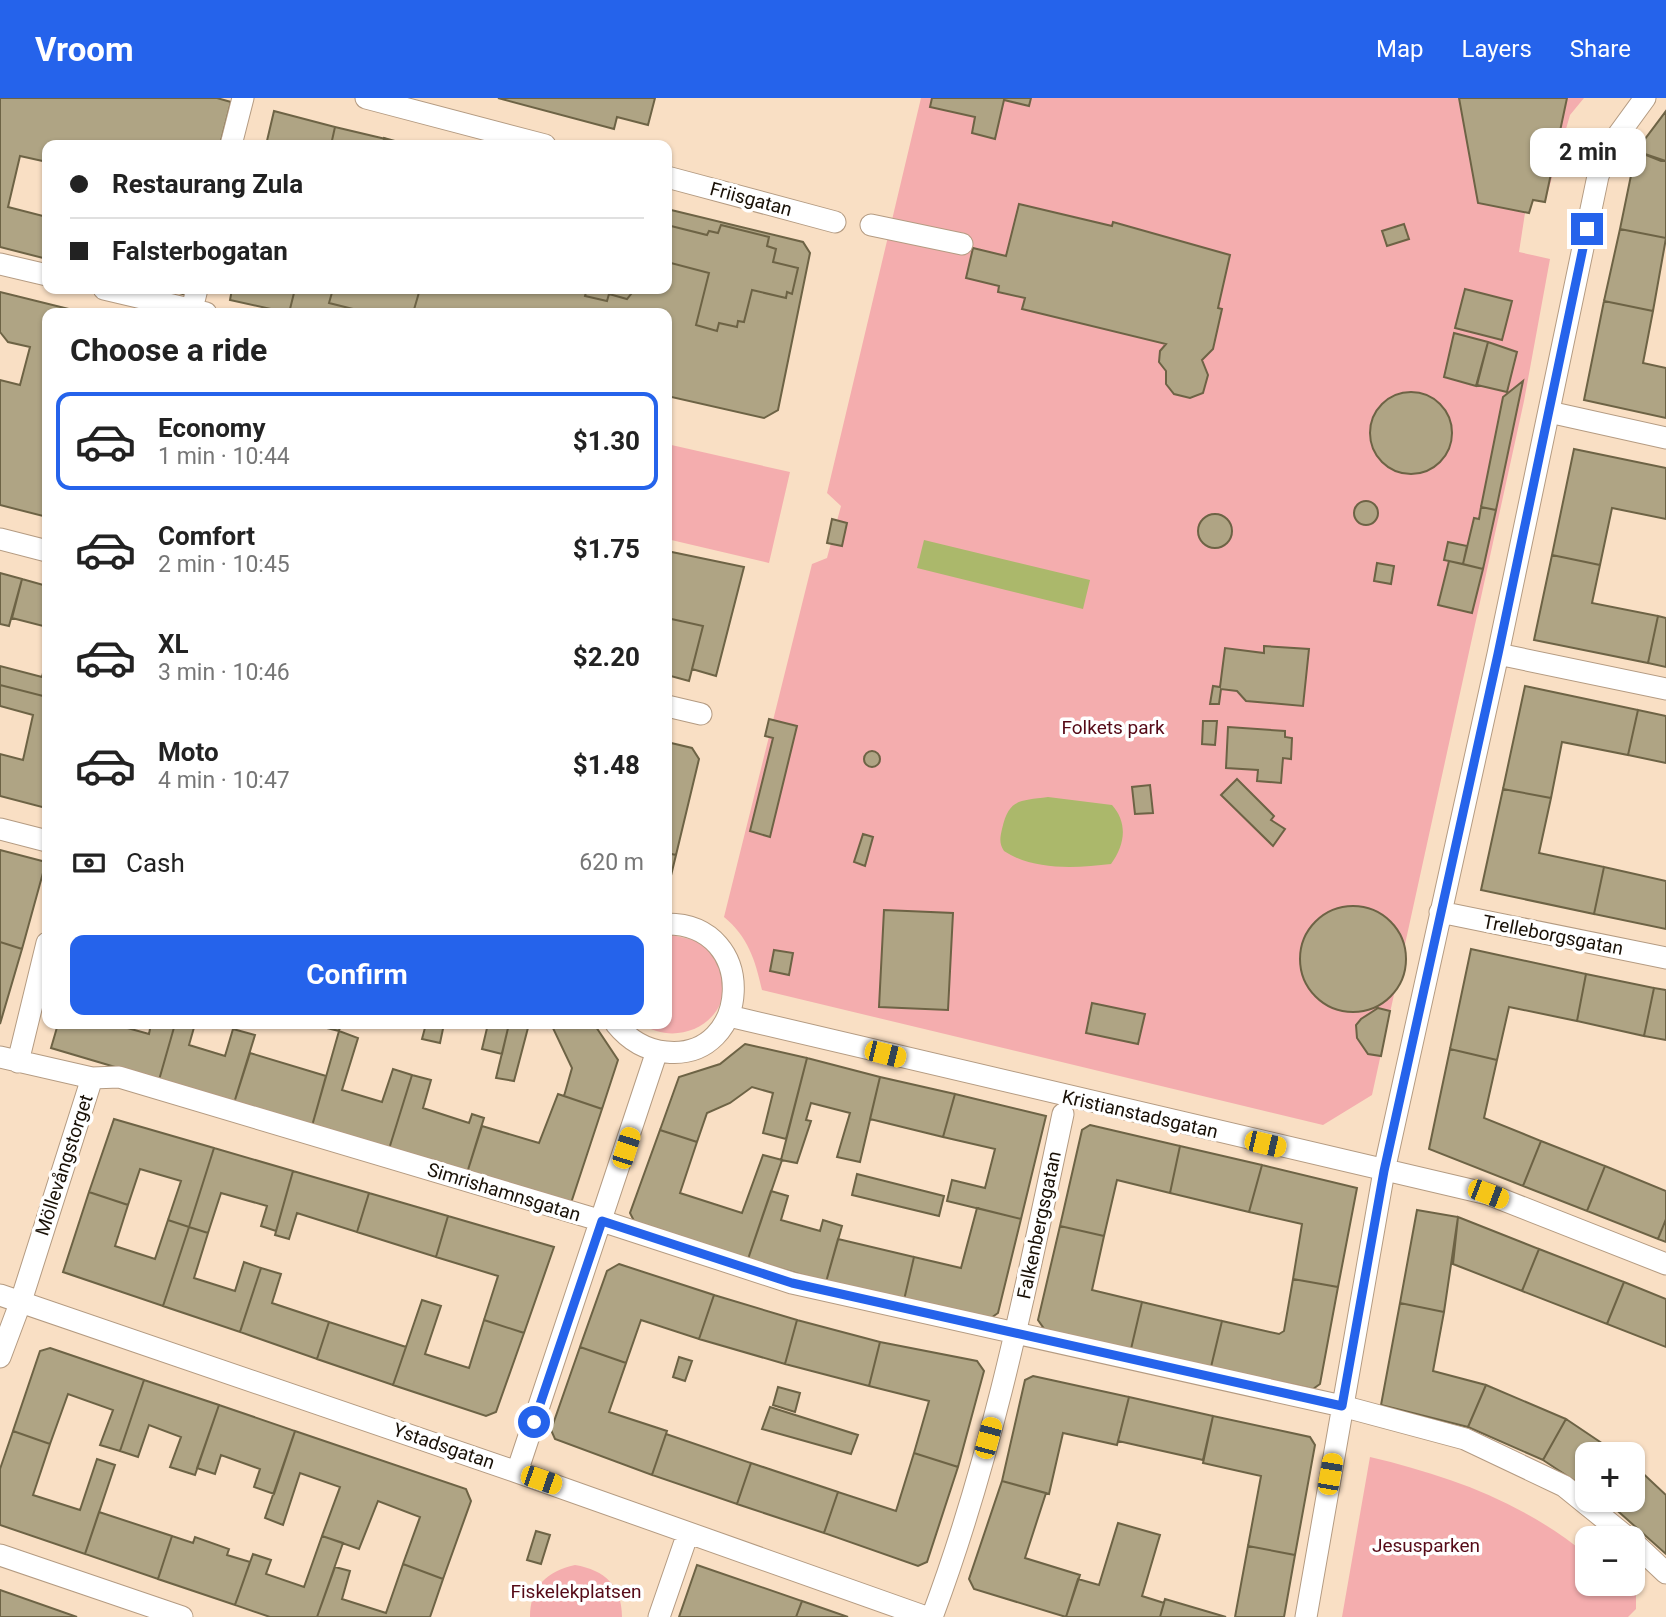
<!DOCTYPE html>
<meta charset="utf-8">
<style>
:root{--surface:#fff;--page:#f6f6f6;--text:#222;--muted:#767676;--line:#e0e0e0;--accent:#2563eb}
body{margin:0;font-family:Roboto,sans-serif;background:var(--page);color:var(--text);height:100vh;display:flex;flex-direction:column;font-size:26px;white-space:nowrap}
*{box-sizing:border-box;margin:0}
p{font-size:23px;color:var(--muted)}
.icon{flex:none;width:38px;height:38px;fill:none;stroke:currentColor;stroke-width:2;stroke-linecap:round;stroke-linejoin:round}
.map{position:relative;flex:1;overflow:hidden}
.details{position:absolute;left:42px;top:210px;width:630px;height:721px;display:flex;flex-direction:column;background:var(--surface);border-radius:14px;box-shadow:0 2px 5px #0004}
.details>*{flex:none}
.guide{position:absolute;left:42px;top:42px;width:630px;height:154px;border-radius:14px;box-shadow:0 2px 5px #0004;display:grid;align-content:center;height:154px;padding:0 28px;background:var(--surface)}
.tools{position:absolute;left:1575px;top:1344px;display:grid;gap:14px}
.tools a{display:grid;place-items:center;width:70px;height:70px;border-radius:14px;background:var(--surface);box-shadow:0 2px 5px #0004;font-size:35px}
.end{position:absolute;width:32px;height:32px;margin:-16px;border:9px solid #2563eb;background:#fff;box-shadow:0 0 0 4px #fff}
.from{border-radius:50%}
.bubble{position:absolute;height:49px;border-radius:14px;background:var(--surface);box-shadow:0 2px 5px #0004;font-size:23px;font-weight:700;line-height:49px;text-align:center}
.car{position:absolute;width:21px;height:42px;margin:-21px -10px;border-radius:9px;box-shadow:0 0 5px 2px #0007;background:linear-gradient(#f5c518 24%,#345 0 40%,#f5c518 0 76%,#345 0 86%,#f5c518 0)}
.guide b{display:flex;align-items:center;gap:24px;height:66px;font-size:26px}
.guide b+b{border-top:2px solid var(--line)}
.guide i{width:18px;height:18px;background:var(--text)}
ul{padding:0;list-style:none}
li{display:flex;align-items:center;gap:21px;height:98px;margin:0 14px 10px;padding:0 14px;border:4px solid transparent;border-radius:14px}
li div{flex:1}
li b{display:block;font-size:26px}
li em{font-style:normal;font-weight:700}
li.selected{border-color:var(--accent)}
li>.icon{width:63px;height:63px;stroke-width:1.5}
h2{padding:0 28px;font-size:32px;line-height:84px}
.pay{display:flex;align-items:center;gap:18px;height:77px;padding:0 28px;font-size:26px}
.pay p{margin-inline-start:auto}
.button{display:flex;gap:14px;margin-top:auto;padding:14px 28px}
.button a{flex:1;height:80px;border-radius:14px;background:var(--accent);color:#fff;font-size:28px;font-weight:700;line-height:80px;text-align:center}
header{display:flex;align-items:center;gap:42px;box-sizing:border-box;height:98px;padding:0 35px;background:var(--accent);color:#fff}
header strong{font-size:33px}
nav{display:flex;gap:38px;margin-inline-start:auto;font-size:24px}
.map>svg:first-child{display:block}
.green{fill:#f4adae}
.water{fill:#abb86b}
.building{fill:#afa484;stroke:#6d6345;stroke-width:2}
.lines{fill:none;stroke-linecap:round;stroke-linejoin:round}
.street-casing{stroke:#b49b82;stroke-width:23}
.street{stroke:#fff;stroke-width:21}
.route{stroke:#2563eb;stroke-width:9}
.labels{text-anchor:middle;dominant-baseline:central;stroke-width:7;stroke-linejoin:round;paint-order:stroke}
.street-label{font-size:19px;fill:#191107;stroke:#fff}
.park-label{font-size:19px;fill:#560a17;stroke:#fff}
</style>
<header>
<strong>Vroom</strong>
<nav><a>Map</a><a>Layers</a><a>Share</a></nav>
</header>
<div class="map">
<svg width="1666" height="1519" viewBox="0 0 1666 1519">
<rect width="100%" height="100%" fill="#f9dfc4"/>
<path class="green" d="M921,0H1584L1570,17L1545,104L1533,102L1529,115H1525L1519,154L1550,161L1524,303L1372,997L1323,1027L762,892C755,861 748,839 724,819L812,466L827,460L841,408L827,395Z
M667,346L790,374L769,465L667,441Z
M667,836L703,844L724,870C723,881 725,894 721,904C709,934 669,945 642,926H667Z
M1370,1359C1450,1378 1523,1404 1587,1457V1486H1622L1636,1497V1511L1628,1519H1342Z
M575,1467C605,1472 622,1488 622,1519H530C530,1489 547,1473 575,1467Z"/>
<path class="water" d="M924,442L1090,482L1083,511L917,470Z
M1048,699L1112,707C1129,726 1124,748 1111,766C1077,770 1034,773 1004,753C999,745 1000,740 1002,731C1009,700 1020,703 1048,699Z"/>
<path class="building" d="M0,0H217L231,4L220,47H47V64L20,58L8,109L47,119V161L0,149Z
M498,0H655L648,27L617,19L614,31Z
M932,0H1031L1029,8L1004,2L995,41L972,35L975,19L930,9Z
M1459,0H1567L1545,104L1533,102L1529,115L1478,105Z
M274,13L335,29L331,47H266Z
M1666,13V63H1661L1636,53Z
M335,29L411,47H331Z
M384,40L402,45L411,47H383Z
M1636,53L1666,63V140L1620,131Z
M1019,106L1112,128L1113,124L1230,157L1218,210L1222,211L1213,251L1202,262L1208,277L1203,295L1190,300L1174,296L1166,286V273L1159,264L1160,253L1166,246L1022,211L1025,200L998,194L999,188L966,180L973,150L1006,158Z
M1019,106L1112,128L1113,124L1230,157L1218,210L1222,211L1213,251L1202,262L1208,277L1203,295L1190,300L1174,296L1166,286V273L1159,264L1160,253L1166,246L1022,211L1025,200L998,194L999,188L966,180L973,150L1006,158Z
M667,111L803,144L810,155L778,312L764,320L667,298V215H289L295,191H667Z
M1404,126L1409,141L1387,148L1382,133Z
M667,127L707,137L709,133L718,135L721,127L769,139L767,148L776,151L773,164L798,170L792,196L787,194L786,200L752,192L744,224L738,223L737,229L719,225L717,233L696,227L709,175L667,164Z
M1620,131L1666,140L1653,213L1604,203Z
M164,191H184L183,196Z
M232,191H295L289,215L230,202Z
M333,191H420L413,215H369L329,205Z
M587,191H635L627,201L609,196L607,203L585,198Z
M1465,191L1512,203L1502,242L1455,230Z
M0,194L85,215H47V419L0,407V282L20,287L30,249L8,244L0,234Z
M1604,203L1653,213L1643,265L1666,270V320L1584,302Z
M1454,235L1488,244L1476,288L1444,279Z
M1488,244L1517,254L1507,294L1477,287Z
M1523,283L1496,412L1481,409L1503,299Z
M1370 335a41 41 0 1 1 82 0a41 41 0 1 1-82 0Z
M1574,351L1666,370V421L1612,410L1600,467L1552,457Z
M1354 415a12 12 0 1 1 24 0a12 12 0 1 1-24 0Z
M1481,409L1496,412L1483,471L1463,466L1474,420L1479,421Z
M1198 433a17 17 0 1 1 34 0a17 17 0 1 1-34 0Z
M832,421L847,425L842,448L827,445Z
M1448,444L1467,448L1463,466L1444,462Z
M667,453L744,469L716,578L692,571L703,528L667,520Z
M1552,457L1600,467L1592,505L1658,518L1648,565L1534,542Z
M1449,463L1483,471L1472,515L1438,507Z
M1377,465L1394,468L1391,486L1374,483Z
M0,475L22,481L9,528L0,526Z
M22,481L47,488V529L12,520Z
M1658,518L1666,520V569L1648,565Z
M667,520L703,528L689,583L667,577Z
M1264,548L1309,551L1303,608L1246,603L1237,593L1221,591L1219,606H1210L1213,588L1220,589L1225,550L1264,555Z
M47,559V599L0,587V568L42,579Z
M0,587L47,599V707L42,709L0,698V656L23,662L33,617L0,608Z
M1525,588L1638,612L1628,657L1562,644L1551,700L1503,691Z
M1638,612L1666,618V665L1628,657Z
M769,621L797,628L770,739L750,733L773,640L765,638Z
M1203,623H1217L1215,647L1202,646Z
M1228,629L1285,633V639L1292,640L1291,661L1283,660L1281,685L1257,683L1258,672L1226,670Z
M667,644L692,650L699,661L676,757L667,755Z
M864 661a8 8 0 1 1 16 0a8 8 0 1 1-16 0Z
M1237,681L1274,718L1271,722L1285,731L1273,748L1221,697Z
M1150,687L1153,715L1135,716L1132,689Z
M1503,691L1551,700L1539,755L1604,769L1594,816L1481,792Z
M863,736L873,739L865,768L854,764Z
M0,752L46,764L22,851L0,844Z
M667,755L676,757L667,794Z
M1604,769L1666,783V831L1594,816Z
M1300 861a53 53 0 1 1 106 0a53 53 0 1 1-106 0Z
M884,812L953,815L948,912L879,909Z
M0,844L22,851L0,926Z
M1471,851L1586,876L1577,923L1509,909L1497,962L1450,951Z
M774,852L793,855L789,877L770,873Z
M1586,876L1654,890L1644,938L1577,923Z
M1654,890L1666,892V942L1644,938Z
M1092,905L1145,916L1138,946L1086,935Z
M1378,910L1390,913L1381,958L1368,956L1357,940L1356,927L1361,921Z
M58,926H113L149,936L151,926H175L159,982L51,950Z
M175,926H195L189,947L225,958L233,931L255,937L234,1005L159,982Z
M320,926H341L339,933L319,928Z
M426,926H444L440,945L422,941Z
M488,926H509L502,956L482,951Z
M509,926H529L514,983L496,980Z
M535,926H594L618,962L602,1011L564,998L572,970L553,930Z
M339,933L358,940L342,992L382,1004L393,971L412,977L389,1051L312,1028Z
M745,946L807,960L786,1041L763,1035L773,995L752,989L730,1005L707,1015L697,1044L660,1032L679,979L720,966Z
M1450,951L1497,962L1484,1020L1541,1043L1523,1088L1429,1051Z
M250,955L326,978L312,1028L234,1005Z
M807,960L880,979L860,1064L837,1059L850,1015L811,1005L806,1022L811,1023L797,1065L781,1062Z
M412,977L431,982L423,1010L469,1025L472,1016L484,1020L467,1075L389,1051Z
M880,979L955,996L943,1039L870,1021Z
M558,996L602,1011L571,1105L467,1075L482,1028L539,1045Z
M955,996L1046,1018L1021,1121L947,1103L952,1082L985,1090L995,1051L943,1039Z
M114,1021L214,1050L189,1129L168,1122L181,1083L140,1071L128,1107L89,1094Z
M1090,1027L1180,1048L1170,1095L1117,1082L1104,1138L1060,1128L1082,1032Z
M660,1032L697,1044L680,1095L742,1115L763,1057L782,1062L748,1161L634,1123L630,1115Z
M1541,1043L1605,1068L1587,1113L1523,1088Z
M1180,1048L1262,1067L1249,1114L1170,1095Z
M214,1050L293,1073L276,1133L261,1128L267,1108L221,1095L208,1135L189,1129Z
M1262,1067L1357,1090L1338,1189L1293,1181L1302,1126L1249,1114Z
M1605,1068L1666,1093V1121L1658,1141L1587,1113Z
M293,1073L369,1095L357,1134L297,1115L289,1141L275,1137Z
M857,1076L944,1098L939,1118L852,1097Z
M771,1093L788,1098L781,1122L820,1133L823,1122L842,1128L826,1184L748,1161Z
M89,1094L128,1107L115,1148L155,1161L168,1122L189,1129L163,1208L63,1174Z
M369,1095L448,1118L436,1159L357,1134Z
M977,1110L1021,1121L998,1215L991,1220L904,1202L914,1159L961,1170Z
M1417,1112L1458,1119L1444,1214L1400,1205Z
M448,1118L554,1149L524,1235L484,1222L498,1178L436,1159Z
M1458,1119L1539,1151L1522,1193L1453,1166Z
M1666,1121V1144L1658,1141Z
M1060,1128L1104,1138L1092,1192L1142,1204L1131,1251L1045,1232L1038,1222Z
M189,1129L208,1135L194,1180L235,1193L244,1164L261,1170L240,1234L163,1208Z
M838,1141L914,1159L904,1202L826,1184Z
M1539,1151L1624,1184L1607,1226L1522,1193Z
M619,1166L714,1197L699,1241L641,1222L626,1265L580,1249L607,1173Z
M261,1170L281,1176L272,1205L329,1224L317,1261L240,1234Z
M1293,1181L1338,1189L1320,1286L1313,1291L1211,1269L1222,1223L1279,1236L1284,1233Z
M1624,1184L1666,1201V1249L1607,1226Z
M714,1197L797,1222L785,1266L699,1241Z
M422,1202L441,1208L425,1256L469,1270L484,1222L524,1235L496,1314L486,1318L393,1287Z
M1142,1204L1222,1223L1211,1269L1131,1251Z
M1400,1205L1444,1214L1433,1273L1486,1287L1468,1329L1381,1307Z
M797,1222L880,1244L869,1288L785,1266Z
M329,1224L406,1249L393,1287L317,1261Z
M880,1244L977,1263L984,1273L958,1369L914,1355L929,1303L869,1288Z
M580,1249L626,1265L609,1314L667,1333L652,1377L555,1341L551,1332Z
M50,1250L144,1282L120,1353L100,1347L113,1312L68,1296L50,1346L13,1333L40,1253Z
M679,1259L692,1263L685,1283L673,1279Z
M1033,1278L1129,1299L1117,1347L1063,1335L1049,1396L1002,1383L1025,1282Z
M144,1282L219,1307L195,1377L170,1369L181,1339L149,1327L138,1359L120,1353Z
M1486,1287L1566,1321L1543,1362L1468,1329Z
M778,1289L800,1295L795,1314L773,1307Z
M1129,1299L1213,1318L1203,1362L1118,1343Z
M219,1307L295,1333L274,1396L254,1389L260,1371L221,1357L215,1376L197,1370Z
M770,1309L858,1337L851,1356L762,1331Z
M1213,1318L1310,1339L1315,1347L1295,1457L1248,1448L1261,1378L1203,1365Z
M1566,1321L1618,1356H1587V1391L1543,1362Z
M13,1333L50,1346L33,1397L80,1412L97,1361L115,1367L85,1456L0,1427V1371Z
M295,1333L466,1391L471,1403L443,1481L403,1466L420,1419L378,1403L359,1451L322,1438L340,1389L300,1375L283,1427L265,1420Z
M666,1336L751,1365L737,1406L652,1377Z
M914,1355L958,1369L927,1464L918,1468L824,1435L838,1394L896,1413Z
M751,1365L838,1394L824,1435L737,1406Z
M1635,1368L1666,1397V1456L1611,1407L1614,1402H1633Z
M1002,1383L1046,1395L1025,1460L1080,1477L1066,1519L974,1491L969,1481Z
M99,1414L172,1438L158,1481L85,1456Z
M1118,1425L1160,1437L1142,1498L1164,1505L1160,1519H1066L1078,1481L1099,1487Z
M536,1433L550,1437L541,1466L527,1462Z
M172,1438L193,1445L195,1439L229,1451L227,1457L250,1464L235,1507L158,1481Z
M322,1438L343,1445L317,1519H270L235,1507L253,1456L271,1462L266,1476L304,1489Z
M1248,1448L1295,1457L1284,1519H1235Z
M403,1466L443,1481L430,1519H317L335,1469L350,1473L342,1501L386,1515Z
M697,1467L802,1503L796,1519H679Z
M0,1492L77,1519H0Z
M1165,1501L1226,1519H1160Z
M802,1503L848,1519H796Z"/>
<g class="lines">
<g class="street-casing">
<path id="street" d="M366,0L545,47
M231,47L243,0
M667,79L835,124
M871,127L962,146
M0,166L47,177
M104,191L206,215
M191,215L197,191
M1549,314L1666,340
M0,441L47,453
M1498,556L1666,591
M667,608L701,616
M0,731L47,743
M1440,814L1666,860
M729,918L1488,1096L1666,1166
M616,926C629,942 645,952 666,954C751,963 760,826 667,826
M0,959L92,980L119,979L602,1123L792,1185L1342,1308L1465,1341L1564,1388L1628,1440
M18,964L47,845
M0,1197L517,1374L926,1519
M0,1259L21,1203L92,980
M517,1374L657,953
M1633,1444L1666,1475
M0,1457L182,1519
M659,1519L688,1435
M932,1519C993,1357 1027,1185 1063,1016
M1306,1519L1384,1073L1498,556L1598,78L1610,48L1645,0"/>
</g>
<use href="#street" class="street"/>
</g>
<g class="lines">
<path class="route" d="M534,1324L602,1123L792,1185L1342,1308L1384,1073L1498,556L1587,131"/>
</g>
<g class="labels">
<g class="street-label">
<text transform="translate(751 101) rotate(15)">Friisgatan</text>
<text transform="translate(1553 837) rotate(11)">Trelleborgsgatan</text>
<text transform="translate(1140 1016) rotate(13)">Kristianstadsgatan</text>
<text transform="translate(64 1067) rotate(-72)">Möllevångstorget</text>
<text transform="translate(504 1094) rotate(17)">Simrishamnsgatan</text>
<text transform="translate(1039 1127) rotate(-78)">Falkenbergsgatan</text>
<text transform="translate(444 1348) rotate(19)">Ystadsgatan</text>
</g>
<g class="park-label">
<text x="1113" y="629">Folkets park</text>
<text x="1426" y="1447">Jesusparken</text>
<text x="576" y="1493">Fiskelekplatsen</text>
</g>
</g>
</svg>
<div class="tools">
<a>+</a>
<a>−</a>
</div>
<i class="end from" style="left:534px;top:1324px"></i>
<i class="end" style="left:1587px;top:131px"></i>
<div class="bubble" style="left:1530px;top:30px;width:116px">2 min</div>
<i class="car" style="left:885px;top:956px;rotate:104deg"></i>
<i class="car" style="left:1265px;top:1046px;rotate:103deg"></i>
<i class="car" style="left:626px;top:1050px;rotate:18deg"></i>
<i class="car" style="left:1488px;top:1096px;rotate:111deg"></i>
<i class="car" style="left:988px;top:1340px;rotate:15deg"></i>
<i class="car" style="left:1330px;top:1376px;rotate:10deg"></i>
<i class="car" style="left:541px;top:1382px;rotate:109deg"></i>
<div class="guide">
<b><i class="from"></i>Restaurang Zula</b>
<b><i></i>Falsterbogatan</b>
</div>
<section class="details">
<h2>Choose a ride</h2>
<ul>
<li class="selected"><svg class="icon" aria-label="car" viewBox="0 0 24 24"><path d="M5 17H2v-5l4-1 3-4h7l3 4 3 1v5h-3M9 17h6M6 11h13"/><circle cx="7" cy="17" r="2"/><circle cx="17" cy="17" r="2"/></svg><div><b>Economy</b><p>1 min · 10:44</p></div><em>$1.30</em></li>
<li><svg class="icon" aria-label="car" viewBox="0 0 24 24"><path d="M5 17H2v-5l4-1 3-4h7l3 4 3 1v5h-3M9 17h6M6 11h13"/><circle cx="7" cy="17" r="2"/><circle cx="17" cy="17" r="2"/></svg><div><b>Comfort</b><p>2 min · 10:45</p></div><em>$1.75</em></li>
<li><svg class="icon" aria-label="car" viewBox="0 0 24 24"><path d="M5 17H2v-5l4-1 3-4h7l3 4 3 1v5h-3M9 17h6M6 11h13"/><circle cx="7" cy="17" r="2"/><circle cx="17" cy="17" r="2"/></svg><div><b>XL</b><p>3 min · 10:46</p></div><em>$2.20</em></li>
<li><svg class="icon" aria-label="car" viewBox="0 0 24 24"><path d="M5 17H2v-5l4-1 3-4h7l3 4 3 1v5h-3M9 17h6M6 11h13"/><circle cx="7" cy="17" r="2"/><circle cx="17" cy="17" r="2"/></svg><div><b>Moto</b><p>4 min · 10:47</p></div><em>$1.48</em></li>
</ul>
<div class="pay"><svg class="icon" aria-label="cash" viewBox="0 0 24 24"><path d="M3 7h18v10H3z"/><circle cx="12" cy="12" r="2"/></svg>Cash<p>620 m</p></div>
<div class="button"><a>Confirm</a></div>
</section>
</div>
